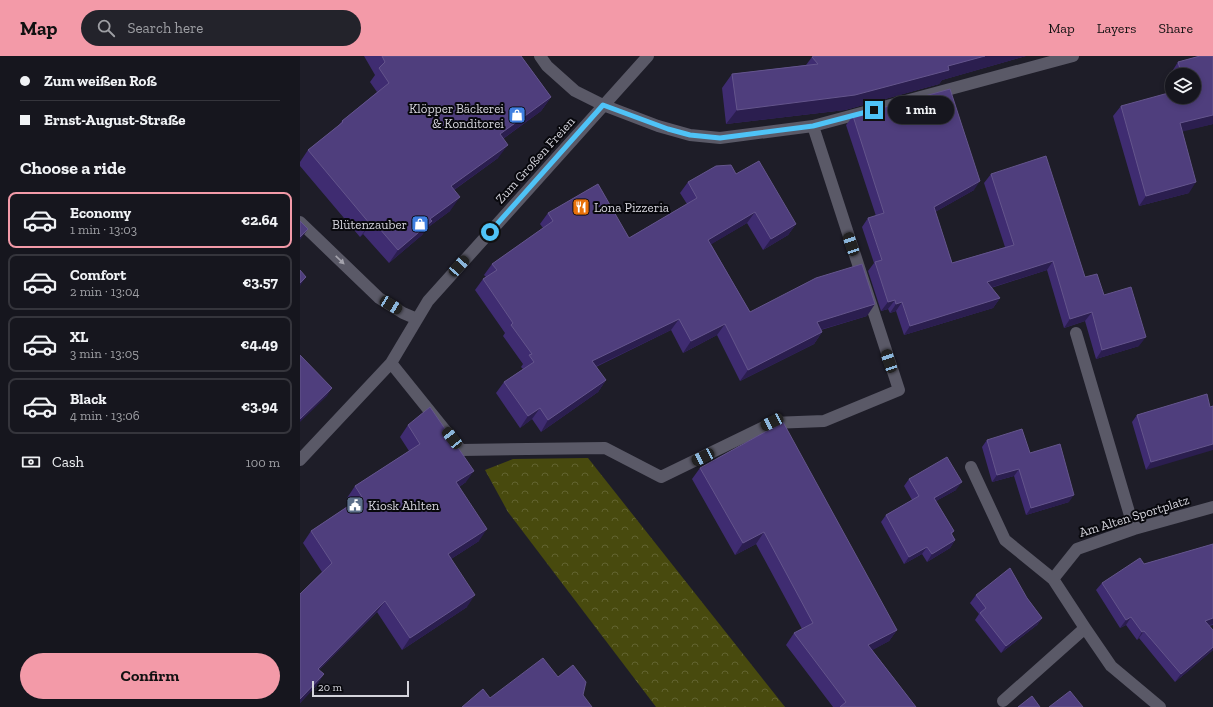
<!DOCTYPE html>
<meta charset="utf-8">
<style>
:root{--surface:#16161e;--page:#23232b;--text:#f1f3f6;--muted:#9e9fa4;--line:#35353c;--accent:#f39aa8}
body{margin:0;font-family:"Zilla Slab",serif;background:var(--page);color:var(--text);height:100vh;display:flex;flex-direction:column;font-size:15px;white-space:nowrap}
*{box-sizing:border-box;margin:0}
p{font-size:13px;color:var(--muted)}
.icon{flex:none;width:22px;height:22px;fill:none;stroke:currentColor;stroke-width:2;stroke-linecap:round;stroke-linejoin:round}
.map{position:relative;flex:1;overflow:hidden}
.side{display:flex;flex-direction:column;background:var(--surface);width:300px}
.side>*{flex:none}
.banner{display:grid;align-content:center;height:88px;padding:0 20px;background:var(--surface)}
.controls{position:absolute;left:865px;top:12px;display:grid;gap:8px}
.controls a{display:grid;place-items:center;width:36px;height:36px;border-radius:50%;background:var(--surface);box-shadow:0 2px 6px #0003,0 0 0 1px var(--line);font-size:20px}
.scale{position:absolute;left:12px;bottom:10px;width:97px;box-sizing:border-box;padding-left:4px;border:2px solid #d5d4dc;border-top:0;font-size:11px;line-height:14px;white-space:nowrap;color:#d5d4dc;-webkit-text-stroke:3px #08080d;paint-order:stroke}
.end{position:absolute;width:18px;height:18px;margin:-9px;border:5px solid #4fc3f7;background:#111;box-shadow:0 0 0 2px #111}
.from{border-radius:50%}
.bubble{position:absolute;height:28px;border-radius:14px;background:var(--surface);box-shadow:0 2px 6px #0003,0 0 0 1px var(--line);font-size:13px;font-weight:700;line-height:28px;text-align:center}
.car{position:absolute;width:12px;height:24px;margin:-12px -6px;border-radius:5px;box-shadow:0 0 3px 1px #0007;background:linear-gradient(#222 24%,#8ab4d8 0 40%,#222 0 76%,#8ab4d8 0 86%,#222 0)}
.banner b{display:flex;align-items:center;gap:14px;height:38px;font-size:15px}
.banner b+b{border-top:1px solid var(--line)}
.banner i{width:10px;height:10px;background:var(--text)}
ul{padding:0;list-style:none}
li{display:flex;align-items:center;gap:12px;height:56px;margin:0 8px 6px;padding:0 12px;border:2px solid var(--line);border-radius:8px}
li div{flex:1}
li b{display:block;font-size:15px}
li em{font-style:normal;font-weight:700}
li.selected{border-color:var(--accent)}
li>.icon{width:36px;height:36px;stroke-width:1.5}
h2{padding:0 20px;font-size:18px;line-height:48px}
.pay{display:flex;align-items:center;gap:10px;height:44px;padding:0 20px;font-size:15px}
.pay p{margin-inline-start:auto}
.cta{display:flex;gap:8px;margin-top:auto;padding:8px 20px}
.cta a{flex:1;height:46px;border-radius:24px;background:var(--accent);color:#111;font-size:16px;font-weight:700;line-height:46px;text-align:center}
header{display:flex;align-items:center;gap:24px;box-sizing:border-box;height:56px;padding:0 20px;background:var(--accent);color:#111}
header strong{font-size:19px}
nav{display:flex;gap:22px;margin-inline-start:auto;font-size:14px}
.search{width:280px;height:36px;background:var(--page);display:flex;align-items:center;gap:10px;box-sizing:border-box;padding:0 14px;border-radius:22px;color:var(--muted);font-size:15px}
main{display:flex;flex:1;min-height:0}
.map>svg:first-child{display:block}
.forest{fill:url(#forest-crowns)}
.lines{fill:none;stroke-linecap:round;stroke-linejoin:round}
.minor{stroke:#5a5967;stroke-width:12}
.wall{fill:#3f2c71}
.shaded-wall{fill:#2b1e4f}
.building{fill:#4f3e7d;stroke:#64558c}
.oneway{fill:#a4a3ad}
.route{stroke:#4fc3f7;stroke-width:5}
.labels{text-anchor:middle;dominant-baseline:central;stroke-width:4;stroke-linejoin:round;paint-order:stroke}
.poi-label{font-size:13px;fill:#d5d4dc;stroke:#08080d;text-anchor:end}
.street-label{font-size:13px;fill:#d5d4dc;stroke:#08080d}
</style>
<header>
<strong>Map</strong>
<div class="search"><svg class="icon" aria-label="search" viewBox="0 0 24 24"><circle cx="10" cy="10" r="6"/><path d="M15 15l6 6"/></svg>Search here</div>
<nav><a>Map</a><a>Layers</a><a>Share</a></nav>
</header>
<main>
<section class="side">
<div class="banner">
<b><i class="from"></i>Zum weißen Roß</b>
<b><i></i>Ernst-August-Straße</b>
</div>
<h2>Choose a ride</h2>
<ul>
<li class="selected"><svg class="icon" aria-label="car" viewBox="0 0 24 24"><path d="M5 17H2v-5l4-1 3-4h7l3 4 3 1v5h-3M9 17h6M6 11h13"/><circle cx="7" cy="17" r="2"/><circle cx="17" cy="17" r="2"/></svg><div><b>Economy</b><p>1 min · 13:03</p></div><em>€2.64</em></li>
<li><svg class="icon" aria-label="car" viewBox="0 0 24 24"><path d="M5 17H2v-5l4-1 3-4h7l3 4 3 1v5h-3M9 17h6M6 11h13"/><circle cx="7" cy="17" r="2"/><circle cx="17" cy="17" r="2"/></svg><div><b>Comfort</b><p>2 min · 13:04</p></div><em>€3.57</em></li>
<li><svg class="icon" aria-label="car" viewBox="0 0 24 24"><path d="M5 17H2v-5l4-1 3-4h7l3 4 3 1v5h-3M9 17h6M6 11h13"/><circle cx="7" cy="17" r="2"/><circle cx="17" cy="17" r="2"/></svg><div><b>XL</b><p>3 min · 13:05</p></div><em>€4.49</em></li>
<li><svg class="icon" aria-label="car" viewBox="0 0 24 24"><path d="M5 17H2v-5l4-1 3-4h7l3 4 3 1v5h-3M9 17h6M6 11h13"/><circle cx="7" cy="17" r="2"/><circle cx="17" cy="17" r="2"/></svg><div><b>Black</b><p>4 min · 13:06</p></div><em>€3.94</em></li>
</ul>
<div class="pay"><svg class="icon" aria-label="cash" viewBox="0 0 24 24"><path d="M3 7h18v10H3z"/><circle cx="12" cy="12" r="2"/></svg>Cash<p>100 m</p></div>
<div class="cta"><a>Confirm</a></div>
</section>
<div class="map">
<svg width="913" height="651" viewBox="0 0 913 651">
<defs>
<pattern id="forest-crowns" width="20" height="18" patternUnits="userSpaceOnUse"><rect width="20" height="18" fill="#484a0e"/><path d="M2 6a3 3 0 1 1 6 0M12 15a3 3 0 1 1 6 0" fill="none" stroke="#626330"/></pattern>
</defs>
<rect width="100%" height="100%" fill="#1e1d28"/>
<path class="forest" d="M288,402L485,651H356L208,456L185,414L213,403Z"/>
<g class="lines">
<path class="minor" d="M240,0L247,10L275,35L303,49L358,70L390,79L420,82L513,70L773,0
M0,166L79,242L103,257L117,263
M776,277L834,473
M91,307L161,394L305,392L361,421L472,367L524,365L599,334L513,70
M0,404L91,307L128,245L348,0
M671,411L705,484L753,523
M703,645L785,572
M860,651L811,610L785,572L753,523L777,493L834,473L913,451"/>
</g>
<path class="wall" d="M64,0H221L251,41L241,55L203,83L198,102L154,134L150,155L127,172L122,179L89,207L63,178L60,181L0,110V106L8,94L38,70L42,65L77,36L70,26L75,19Z
M514,0H726L642,24L639,28L545,54L426,68L422,32L432,18L506,9L512,1Z
M899,0H913V68L882,75L889,137L839,150L813,60L821,50L894,41V19H872V22L871,17L878,6Z
M553,60L674,134L635,156L652,207L705,191L684,127L691,118L785,221L804,239L839,290L796,303L785,265L764,272L747,214L691,232L700,242L693,252L604,279L596,255L590,257L588,253L581,255L568,215L574,207L562,171L568,162L576,160L546,69Z
M436,118L496,168L488,179L463,194L447,167L411,188L450,256L567,260L521,274L522,276L514,288L440,325L417,279L383,297L371,274L296,311L306,324L298,336L241,376L232,363L220,372L196,337L204,326L223,313L221,311L223,308L203,280L205,277L175,234L183,223L186,221L184,219L192,208L243,172L240,168L248,157L329,182L387,148L380,137L388,126Z
M907,338L846,414L832,366L837,359Z
M108,369L166,426L159,431L179,485L151,503L167,551L102,594L77,556L19,614L24,618L16,630L0,647V538L22,516L3,487L11,475L51,448L47,442L55,430L109,395L100,381Z
M687,384L730,397L769,446L726,459L714,420L692,426L682,391Z
M400,412L597,574L589,585L572,594L616,651H533L486,589L494,577L502,573L456,488L435,499L392,423Z
M609,423L656,434L636,445L654,475L652,478L655,484L650,492L627,506L622,498L604,508L581,466L586,459L612,444L604,430Z
M913,488V569L909,570L913,574V594L875,626L839,582L837,584L826,569L820,572L796,534L802,527L844,508Z
M676,539L727,542L742,562L737,569L701,597L675,564L679,558L670,547Z"/>
<path class="shaded-wall" d="M685,0H726L642,24L639,28L545,54L426,68L437,54L648,10Z
M251,41L241,55L190,92L200,78Z
M913,59V68L873,78L880,67Z
M208,89L198,102L141,143L151,130Z
M680,125L674,134L628,160L634,151Z
M896,126L889,137L839,150L846,140Z
M160,141L150,155L127,172L122,179L89,207L98,194L130,163Z
M455,156L447,167L400,195L408,184Z
M73,165L63,178L60,181L70,168Z
M496,168L488,179L463,194L471,183Z
M8,173L0,184V181Z
M753,205L747,214L680,235L687,226Z
M6,221L0,230V227Z
M700,242L693,252L604,279L610,270Z
M595,244L588,253L581,255L588,246Z
M602,246L596,255L590,257L596,248Z
M575,248L567,260L509,277L517,266Z
M792,256L785,265L764,272L770,263Z
M379,263L371,274L284,316L292,305Z
M425,268L417,279L383,297L391,285Z
M522,276L514,288L440,325L448,314Z
M846,281L839,290L796,303L802,294Z
M306,324L298,336L241,376L248,364Z
M32,332L27,340L0,366V363Z
M240,352L232,363L220,372L228,360Z
M913,388V394L846,414L851,406Z
M719,413L714,420L692,426L697,419Z
M174,415L166,426L148,438L156,426Z
M662,426L656,434L629,449L634,442Z
M774,439L769,446L726,459L731,452Z
M187,473L179,485L140,510L148,498Z
M464,476L456,488L435,499L443,487Z
M655,484L650,492L627,506L632,498Z
M627,491L622,498L604,508L609,501Z
M175,539L167,551L102,594L110,582Z
M85,545L77,556L9,624L18,613Z
M831,561L826,569L820,572L826,564Z
M742,562L737,569L701,597L706,590Z
M913,562V568L900,572L905,565Z
M597,574L589,585L560,601L568,589Z
M844,575L839,582L837,584L842,576Z
M913,591V594L875,626L881,618Z
M24,618L16,630L0,647V643Z"/>
<path class="building" d="M82,0H221L251,41L200,78L208,89L151,130L160,141L130,163L132,165L98,194L73,165L70,168L8,94L43,66L42,65L89,27L79,12L85,6Z
M514,0H685L648,10L649,14L555,39L437,54L432,18L518,8L512,1Z
M900,0H913V59L880,67L896,126L846,140L821,50L872,36V41H894V19H882L878,6Z
M650,33L680,125L634,151L652,207L714,189L691,118L746,100L785,221L797,218L804,239L831,231L846,281L802,294L792,256L770,263L753,205L687,226L700,242L610,270L602,246L596,248L595,244L588,246L575,206L582,204L568,162L584,157L553,60Z
M459,105L496,168L471,183L455,156L408,184L450,256L516,222L562,208L575,248L517,266L522,276L448,314L425,268L391,285L379,263L292,305L306,324L248,364L240,352L228,360L204,326L234,306L229,299L232,298L211,269L213,267L183,223L197,214L192,208L253,165L248,157L298,128L329,182L397,142L388,126L416,110L431,109L436,118Z
M0,165L8,173L0,181Z
M0,214L6,221L0,227Z
M0,299L32,332L0,363Z
M907,338L910,351L913,350V388L851,406L837,359Z
M130,351L174,415L156,426L187,473L148,498L175,539L110,582L85,545L18,613L24,618L0,643V538L32,507L11,475L62,441L55,430L120,388L108,369Z
M483,366L597,574L568,589L616,651H540L546,646L494,577L513,567L464,476L443,487L400,412Z
M722,373L730,397L760,388L774,439L731,452L719,413L697,419L687,384Z
M647,401L662,426L634,442L654,475L651,477L655,484L632,498L627,491L609,501L586,459L619,440L609,423Z
M913,488V562L905,565L913,574V591L881,618L844,575L842,576L831,561L826,564L802,527L840,502L844,508Z
M710,512L727,542L742,562L706,590L680,557L686,552L676,539Z
M243,602L258,621L273,609L286,626L283,639L292,651H162L183,633L190,642Z
M770,635L783,651H749Z
M732,640L740,651H718Z"/>
<defs><path id="oneway-solid" d="M-6-.8H1V-3.2L6.5 0L1 3.2V.8H-6Z"/></defs>
<use class="oneway" href="#oneway-solid" transform="translate(40 204) rotate(44)"/>
<g class="lines">
<path class="route" d="M190,176L303,49L368,73L390,79L420,82L513,70L574,54"/>
</g>
<defs>
<g id="shop-square" transform="scale(0.9)"><rect x="-9" y="-9" width="18" height="18" rx="4" fill="#3f7fe0" stroke="#08080d"/><path d="M-5-2.5h2.3a2.7 3.5 0 0 1 5.4 0H5L5.5 6h-11ZM-1.5-2.5h3a1.5 2.3 0 0 0-3 0Z" fill="#fff"/></g>
<g id="restaurant-square" transform="scale(0.9)"><rect x="-9" y="-9" width="18" height="18" rx="4" fill="#e8710a" stroke="#08080d"/><path d="M-5-6h1v4h1v-4h1v4h1v-4h1v5L-1.5 .5V6h-2V.5L-5-1ZM5-6V6H3V1.5H1.5Q1.5-4 5-6Z" fill="#fff"/></g>
<g id="civic-square" transform="scale(0.9)"><rect x="-9" y="-9" width="18" height="18" rx="4" fill="#5c6f8a" stroke="#08080d"/><path d="M-.6-6.5H3V-4.5H.6V-3L4-1V1h2V6H-6V1h2V-1L-.6-3ZM-1.2 2.5V6h2.4V2.5Z" fill="#fff"/></g>
</defs>
<g fill-rule="evenodd">
<use href="#shop-square" x="217" y="59"/>
<use href="#restaurant-square" x="281" y="151"/>
<use href="#shop-square" x="120" y="168"/>
<use href="#civic-square" x="55" y="449"/>
</g>
<g class="labels">
<g class="poi-label">
<text x="204" y="52">Klöpper Bäckerei<tspan x="204" dy="15">&amp; Konditorei</tspan></text>
<text x="294" y="151" text-anchor="start">Lona Pizzeria</text>
<text x="107" y="168">Blütenzauber</text>
<text x="68" y="449" text-anchor="start">Kiosk Ahlten</text>
</g>
<g class="street-label">
<text transform="translate(235 104) rotate(-48)">Zum Großen Freien</text>
<text transform="translate(834 460) rotate(-17)">Am Alten Sportplatz</text>
</g>
</g>
</svg>
<div class="controls">
<a><svg class="icon" aria-label="layers" viewBox="0 0 24 24"><path d="M12 4l9 5-9 5-9-5zM3 14l9 5 9-5"/></svg></a>
</div>
<div class="scale">20 m</div>
<i class="end from" style="left:190px;top:176px"></i>
<i class="end" style="left:574px;top:54px"></i>
<div class="bubble" style="left:588px;top:40px;width:66px">1 min</div>
<i class="car" style="left:551px;top:188px;rotate:342deg"></i>
<i class="car" style="left:159px;top:210px;rotate:42deg"></i>
<i class="car" style="left:91px;top:249px;rotate:121deg"></i>
<i class="car" style="left:589px;top:305px;rotate:342deg"></i>
<i class="car" style="left:472px;top:366px;rotate:244deg"></i>
<i class="car" style="left:152px;top:382px;rotate:322deg"></i>
<i class="car" style="left:403px;top:401px;rotate:244deg"></i>
</div>
</main>
